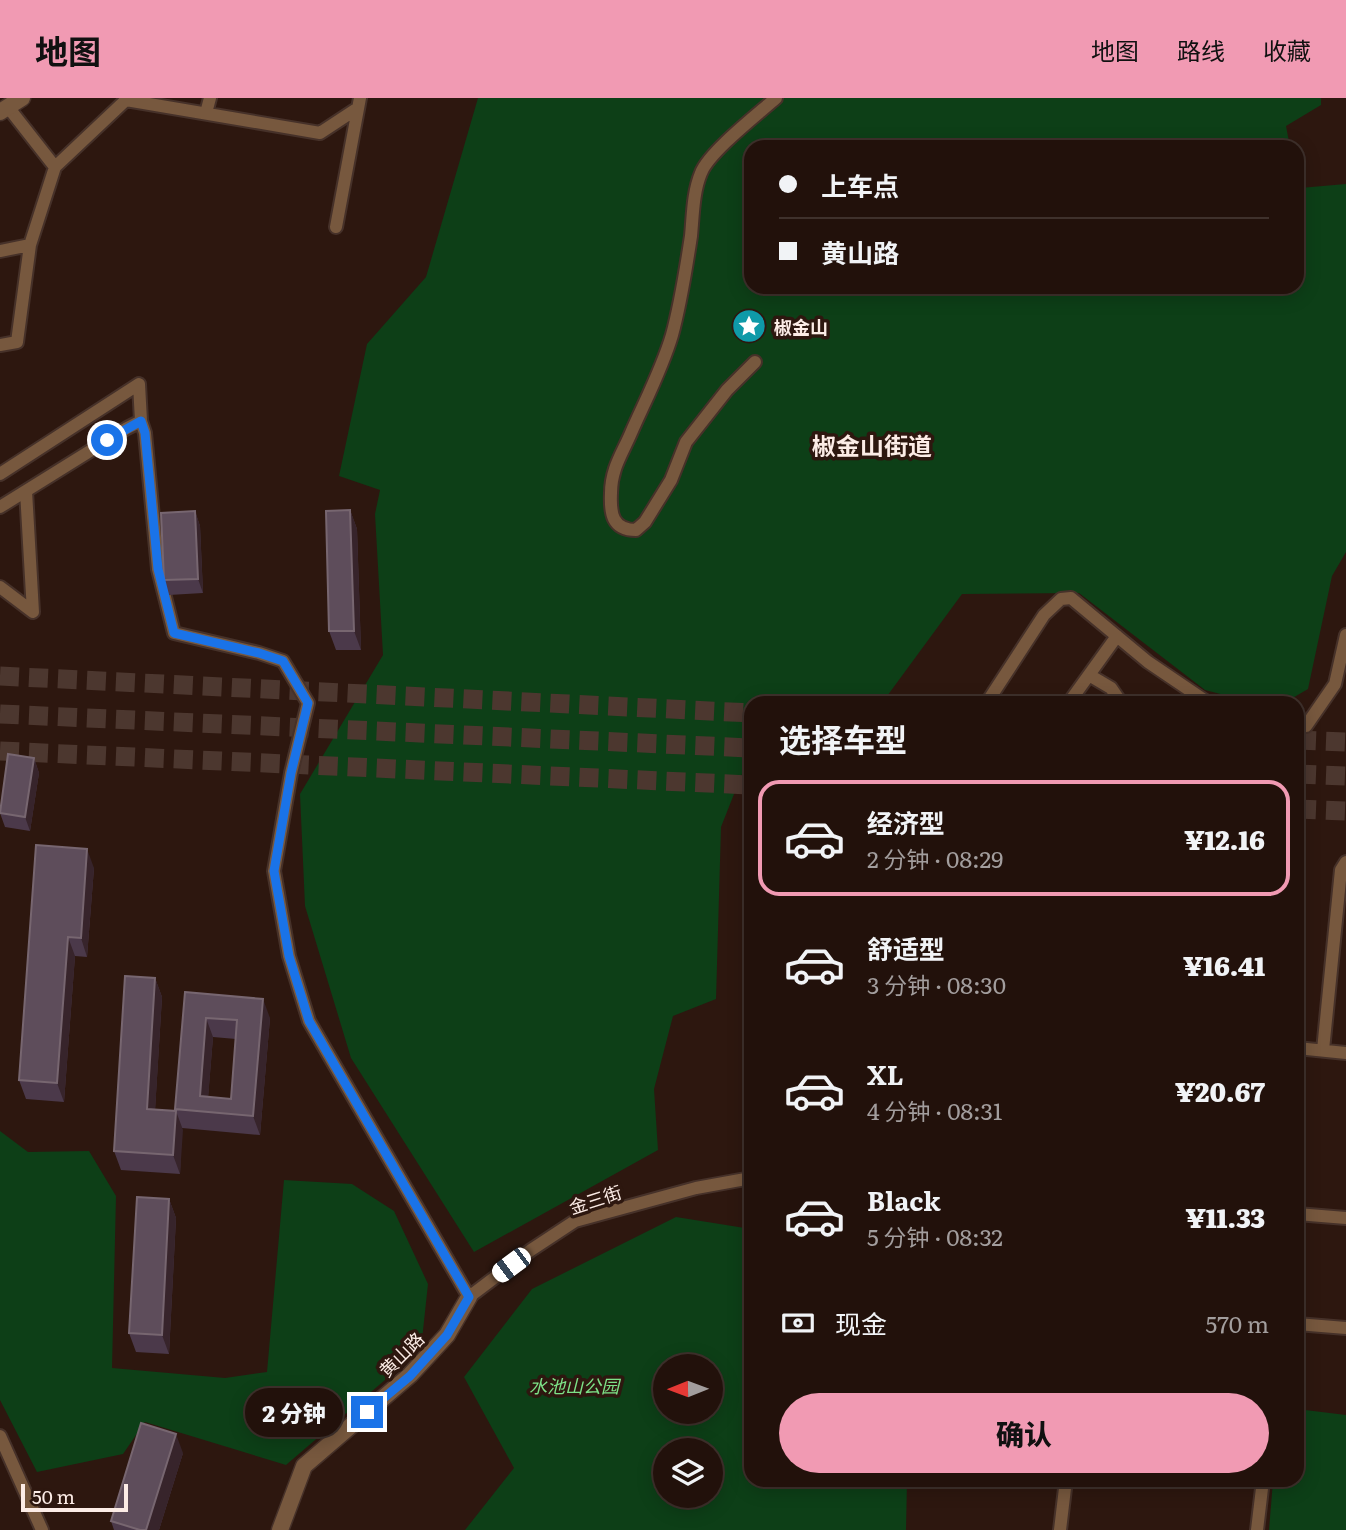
<!DOCTYPE html>
<html lang="zh">
<meta charset="utf-8">
<style>
:root{--surface:#22110b;--page:#2a1a14;--text:#f1f3f6;--muted:#a29d9d;--line:#3f312c;--accent:#f19ab3}
body{margin:0;font-family:Literata,"Noto Sans SC",serif;background:var(--page);color:var(--text);height:100vh;display:flex;flex-direction:column;font-size:26px;white-space:nowrap}
*{box-sizing:border-box;margin:0}
p{font-size:23px;color:var(--muted)}
.icon{flex:none;width:38px;height:38px;fill:none;stroke:currentColor;stroke-width:2;stroke-linecap:round;stroke-linejoin:round}
.map{position:relative;flex:1;overflow:hidden}
.panel{position:absolute;left:744px;top:598px;width:560px;height:791px;display:flex;flex-direction:column;background:var(--surface);border-radius:21px;box-shadow:0 4px 18px #0003,0 0 0 2px var(--line)}
.panel>*{flex:none}
.top-card{position:absolute;left:744px;top:42px;width:560px;height:154px;border-radius:21px;box-shadow:0 4px 18px #0003,0 0 0 2px var(--line);display:grid;align-content:center;height:154px;padding:0 35px;background:var(--surface)}
.needle{width:46px;rotate:269deg}
.controls{position:absolute;left:653px;top:1256px;display:grid;gap:14px}
.controls a{display:grid;place-items:center;width:70px;height:70px;border-radius:50%;background:var(--surface);box-shadow:0 4px 18px #0003,0 0 0 2px var(--line);font-size:35px}
.scale{position:absolute;left:21px;bottom:18px;width:107px;box-sizing:border-box;padding-left:7px;border:4px solid #fcece6;border-top:0;font-size:19px;line-height:24px;white-space:nowrap;color:#fcece6;-webkit-text-stroke:5px #2d170f;paint-order:stroke}
.end{position:absolute;width:32px;height:32px;margin:-16px;border:9px solid #1a73e8;background:#fff;box-shadow:0 0 0 4px #fff}
.from{border-radius:50%}
.bubble{position:absolute;height:49px;border-radius:24px;background:var(--surface);box-shadow:0 4px 18px #0003,0 0 0 2px var(--line);font-size:23px;font-weight:800;line-height:49px;text-align:center}
.car{position:absolute;width:21px;height:42px;margin:-21px -10px;border-radius:9px;box-shadow:0 0 5px 2px #0007;background:linear-gradient(#fff 24%,#345 0 40%,#fff 0 76%,#345 0 86%,#fff 0)}
.top-card b{display:flex;align-items:center;gap:24px;height:66px;font-size:26px}
.top-card b+b{border-top:2px solid var(--line)}
.top-card i{width:18px;height:18px;background:var(--text)}
ul{padding:0;list-style:none}
li{display:flex;align-items:center;gap:21px;height:116px;margin:0 14px 10px;padding:0 21px;border:4px solid transparent;border-radius:21px}
li div{flex:1}
li b{display:block;font-size:26px}
li em{font-style:normal;font-weight:800}
li.current{border-color:var(--accent)}
li>.icon{width:63px;height:63px;stroke-width:1.5}
h2{padding:0 35px;font-size:32px;line-height:84px}
.pay{display:flex;align-items:center;gap:18px;height:77px;padding:0 35px;font-size:26px}
.pay p{margin-inline-start:auto}
.primary-button{display:flex;gap:14px;margin-top:auto;padding:14px 35px}
.primary-button a{flex:1;height:80px;border-radius:42px;background:var(--accent);color:#111;font-size:28px;font-weight:800;line-height:80px;text-align:center}
header{display:flex;align-items:center;gap:42px;box-sizing:border-box;height:98px;padding:0 35px;background:var(--accent);color:#111}
header strong{font-size:33px}
nav{display:flex;gap:38px;margin-inline-start:auto;font-size:24px}
.map>svg:first-child{display:block}
.green{fill:#0d3f17;fill-rule:evenodd}
.lines{fill:none;stroke-linecap:round;stroke-linejoin:round}
.trunk-tunnel{stroke:#4c372f;stroke-width:19;stroke-dasharray:19 10;stroke-linecap:butt}
.minor-casing{stroke:#463129;stroke-width:16}
.tertiary-casing{stroke:#463129;stroke-width:19}
.minor{stroke:#77583e;stroke-width:12}
.tertiary{stroke:#77583e;stroke-width:16}
.wall{fill:#4b394a;fill-rule:evenodd}
.shaded-wall{fill:#37242b}
.building{fill:#5e4d5b;stroke:#776670;stroke-width:2;fill-rule:evenodd}
.route{stroke:#1a73e8;stroke-width:9}
.labels{text-anchor:middle;dominant-baseline:central;stroke-width:7;stroke-linejoin:round;paint-order:stroke}
.poi-label{font-size:18px;font-weight:bold;fill:#fcece6;stroke:#2d170f;text-anchor:start}
.street-label{font-size:18px;fill:#fcece6;stroke:#2d170f}
.park-label{font-size:18px;font-style:italic;fill:#7de288;stroke:#2d170f}
.district-label{font-size:24px;font-weight:bold;fill:#fcece6;stroke:#2d170f}
</style>
<header>
<strong>地图</strong>
<nav><a>地图</a><a>路线</a><a>收藏</a></nav>
</header>
<div class="map">
<svg width="1346" height="1432" viewBox="0 0 1346 1432">
<rect width="100%" height="100%" fill="#2d170f"/>
<path class="green" d="M478,0H1321V7L1286,28L1290,49H751V189H1297V78L1300,90L1346,86V454L1332,478L1308,591L1284,605H1255L1205,592L1079,495L962,496L882,605L751,606V653L721,729L716,901L673,918L654,991L658,1052L474,1154L351,960L305,808L300,696L383,557L375,416L380,392L339,378L367,246L426,179Z
M0,1033L28,1054L89,1053L116,1098L112,1270L225,1280L267,1274L284,1082L352,1086L394,1113L428,1186L421,1251L286,1367L145,1324L123,1356L37,1374L0,1302Z
M676,1119L751,1131V1382L907,1383L906,1432H465L514,1370L464,1279L532,1191ZM665,1269H710V1314H665ZM665,1353H710V1398H665Z
M1297,1311L1346,1317V1432H1269L1273,1383L1297,1382Z"/>
<g class="lines">
<path class="trunk-tunnel" d="M0,578L751,615
M0,616L751,650
M1297,642L1346,644
M0,653L751,687
M1297,676L1346,678
M1297,711L1346,713"/>
<g class="minor-casing">
<path id="minor" d="M8,9L55,69
M206,15L210,0
M336,129L360,0
M0,153L30,147
M0,247L17,244L30,147L55,69L126,2L320,35L358,10
M755,264L727,292L686,344L671,382L645,424L636,432C612,432 610,415 611,395C611,371 622,356 631,335C645,303 662,271 672,237C681,204 686,171 691,138C693,117 693,94 701,75C709,54 758,16 776,0
M0,376L139,286L141,323
M0,409L127,330L141,323L145,335L158,471L174,535L259,555L283,563L308,605L291,675L274,773L289,858L309,923L469,1199L531,1152L575,1123L696,1090L751,1080
M0,489L33,514L26,393
M1089,577L1111,590L1122,606
M986,606L1044,517L1061,501L1071,500L1148,564L1210,606
M1068,606L1117,538
M1297,627L1306,628L1335,586L1346,537
M1297,950L1346,955
M1323,952L1341,772L1346,764
M1297,1116L1346,1120
M1297,1226L1346,1230
M0,1338L42,1432
M1060,1432L1066,1382
M1257,1432L1263,1382"/>
</g>
<g class="tertiary-casing">
<path id="tertiary" d="M0,14L22,0
M280,1432L304,1368L410,1277L447,1237L469,1199"/>
</g>
<use href="#minor" class="minor"/>
<use href="#tertiary" class="tertiary"/>
</g>
<path class="wall" d="M350,412L357,431L361,552H336L329,533Z
M195,413L200,428L203,495L169,497L164,482Z
M34,660L39,675L30,733L5,729L0,715Z
M36,747L94,770L87,859L75,858L64,1004L26,1001L19,982Z
M155,880L162,899L155,1012L176,1013L185,894L270,920L260,1037L182,1030L180,1076L121,1072L114,1053ZM213,939L236,941L231,1001L208,999Z
M169,1101L176,1120L169,1256L136,1254L129,1235Z
M183,1355L159,1432H114L111,1423Z"/>
<path class="shaded-wall" d="M350,412L357,431L361,552L354,533Z
M195,413L200,428L203,495L198,481Z
M34,660L39,675L30,733L25,719Z
M87,751L94,770L87,859L81,840Z
M68,839L75,858L64,1004L57,985Z
M155,880L162,899L154,1030L147,1011Z
M263,901L270,920L260,1037L253,1018Z
M206,920L213,939L207,1014L200,998Z
M176,1013L183,1032L180,1076L173,1057Z
M169,1101L176,1120L169,1256L162,1237Z
M176,1336L183,1355L159,1432H146Z"/>
<path class="building" d="M350,412L354,533H329L326,413Z
M195,413L198,481L164,482L161,415Z
M8,656L34,660L25,719L0,715Z
M36,747L87,751L81,840L68,839L57,985L19,982Z
M125,878L155,880L147,1011L176,1013L173,1057L114,1053Z
M185,894L263,901L253,1018L175,1011ZM206,920L237,922L231,1001L200,998Z
M137,1099L169,1101L162,1237L129,1235Z
M141,1325L176,1336L146,1432H140L111,1423Z"/>
<g class="lines">
<path class="route" d="M107,342L141,323L145,335L158,471L174,535L259,555L283,563L308,605L291,675L274,773L289,858L309,923L469,1199L447,1237L410,1278L367,1314"/>
</g>
<defs>
<g id="sight-disc" transform="scale(1.75)"><circle r="9.5" fill="#0f9aa8" stroke="#2d170f"/><path d="M0-6L1.8-2.2L6-1.7L2.9 1.2L3.7 5.4L0 3.3L-3.7 5.4L-2.9 1.2L-6-1.7L-1.8-2.2Z" fill="#fff"/></g>
</defs>
<g fill-rule="evenodd">
<use href="#sight-disc" x="749" y="228"/>
</g>
<g class="labels">
<g class="poi-label">
<text x="774" y="228">椒金山</text>
</g>
<g class="street-label">
<text transform="translate(595 1101) rotate(-18)">金三街</text>
<text transform="translate(401 1256) rotate(-45)">黄山路</text>
</g>
<g class="park-label">
<text x="574" y="1287">水池山公园</text>
</g>
<g class="district-label">
<text x="872" y="346">椒金山街道</text>
</g>
</g>
</svg>
<div class="controls">
<a><svg class="needle" viewBox="-14 -14 28 28"><path d="M0-13l5 13h-10z" fill="#e53935"/><path d="M0 13l5-13h-10z" fill="#a29d9d"/></svg></a>
<a><svg class="icon" aria-label="layers" viewBox="0 0 24 24"><path d="M12 4l9 5-9 5-9-5zM3 14l9 5 9-5"/></svg></a>
</div>
<div class="scale">50 m</div>
<i class="end from" style="left:107px;top:342px"></i>
<i class="end" style="left:367px;top:1314px"></i>
<div class="bubble" style="left:245px;top:1290px;width:98px">2 分钟</div>
<i class="car" style="left:511px;top:1167px;rotate:233deg"></i>
<div class="top-card">
<b><i class="from"></i>上车点</b>
<b><i></i>黄山路</b>
</div>
<section class="panel">
<h2>选择车型</h2>
<ul>
<li class="current"><svg class="icon" aria-label="car" viewBox="0 0 24 24"><path d="M5 17H2v-5l4-1 3-4h7l3 4 3 1v5h-3M9 17h6M6 11h13"/><circle cx="7" cy="17" r="2"/><circle cx="17" cy="17" r="2"/></svg><div><b>经济型</b><p>2 分钟 · 08:29</p></div><em>¥12.16</em></li>
<li><svg class="icon" aria-label="car" viewBox="0 0 24 24"><path d="M5 17H2v-5l4-1 3-4h7l3 4 3 1v5h-3M9 17h6M6 11h13"/><circle cx="7" cy="17" r="2"/><circle cx="17" cy="17" r="2"/></svg><div><b>舒适型</b><p>3 分钟 · 08:30</p></div><em>¥16.41</em></li>
<li><svg class="icon" aria-label="car" viewBox="0 0 24 24"><path d="M5 17H2v-5l4-1 3-4h7l3 4 3 1v5h-3M9 17h6M6 11h13"/><circle cx="7" cy="17" r="2"/><circle cx="17" cy="17" r="2"/></svg><div><b>XL</b><p>4 分钟 · 08:31</p></div><em>¥20.67</em></li>
<li><svg class="icon" aria-label="car" viewBox="0 0 24 24"><path d="M5 17H2v-5l4-1 3-4h7l3 4 3 1v5h-3M9 17h6M6 11h13"/><circle cx="7" cy="17" r="2"/><circle cx="17" cy="17" r="2"/></svg><div><b>Black</b><p>5 分钟 · 08:32</p></div><em>¥11.33</em></li>
</ul>
<div class="pay"><svg class="icon" aria-label="cash" viewBox="0 0 24 24"><path d="M3 7h18v10H3z"/><circle cx="12" cy="12" r="2"/></svg>现金<p>570 m</p></div>
<div class="primary-button"><a>确认</a></div>
</section>
</div>
